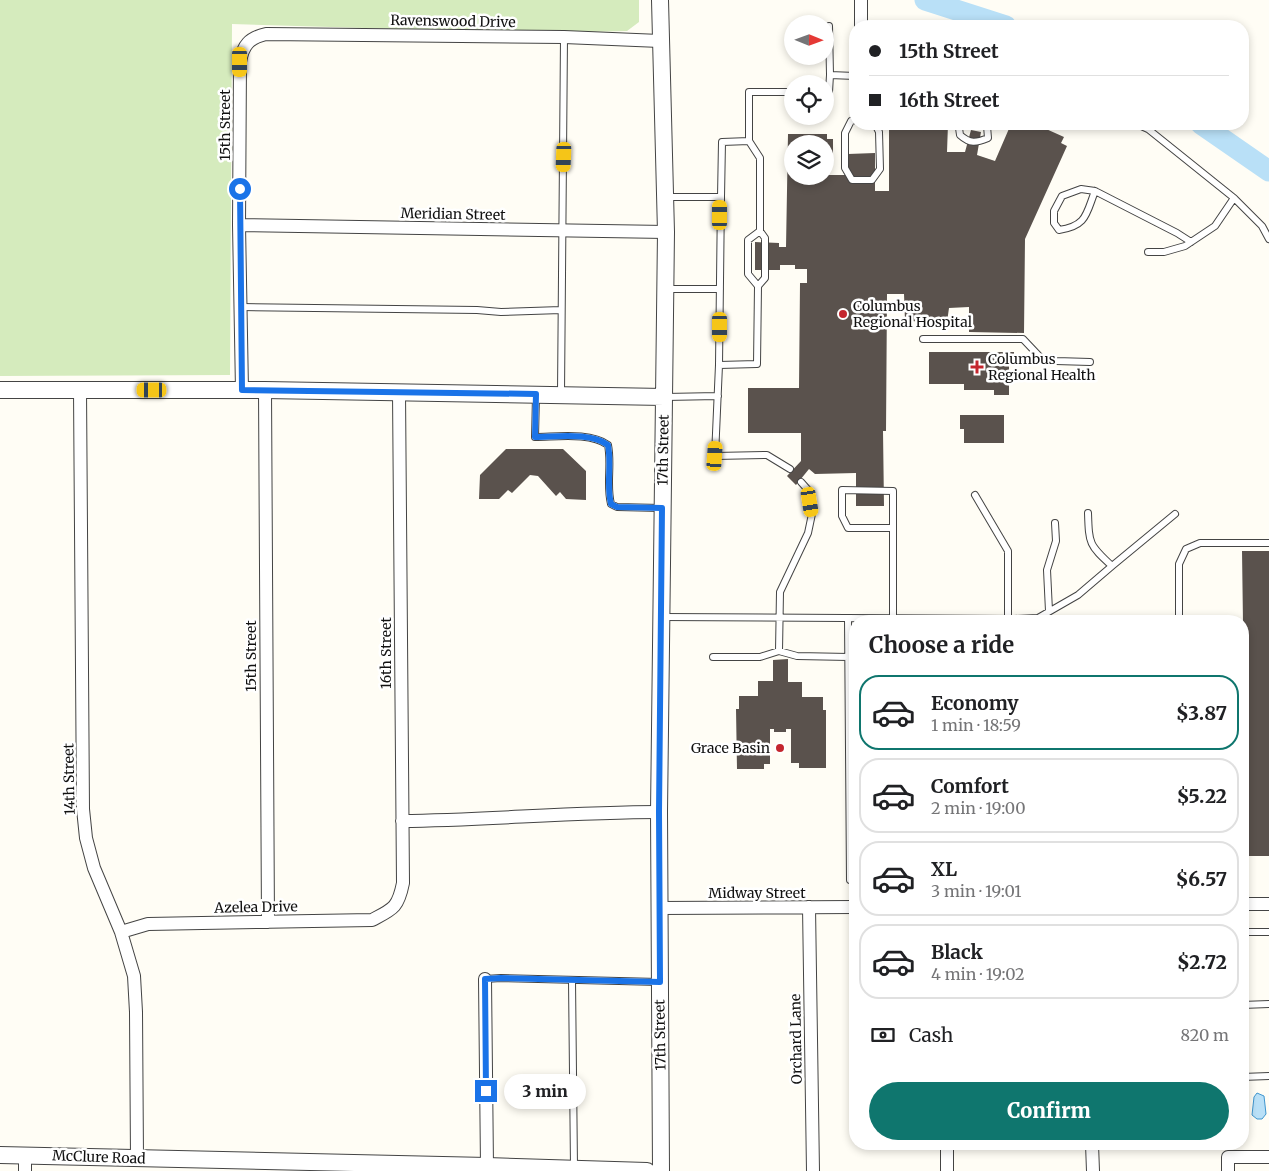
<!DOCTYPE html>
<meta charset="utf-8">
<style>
:root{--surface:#fff;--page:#f6f6f6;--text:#202124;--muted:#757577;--line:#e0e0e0;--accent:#0f766e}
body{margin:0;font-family:Merriweather,serif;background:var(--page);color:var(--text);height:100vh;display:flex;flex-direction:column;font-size:19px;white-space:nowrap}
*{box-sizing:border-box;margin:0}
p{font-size:16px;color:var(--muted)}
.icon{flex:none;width:28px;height:28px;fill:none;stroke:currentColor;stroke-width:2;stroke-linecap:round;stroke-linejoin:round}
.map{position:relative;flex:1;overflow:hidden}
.details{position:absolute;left:849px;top:615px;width:400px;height:535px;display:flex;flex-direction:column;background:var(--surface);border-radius:20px;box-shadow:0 2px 8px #0003}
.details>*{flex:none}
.top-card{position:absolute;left:849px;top:20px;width:400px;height:110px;border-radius:20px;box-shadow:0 2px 8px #0003;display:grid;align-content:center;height:110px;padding:0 20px;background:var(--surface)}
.needle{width:32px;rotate:91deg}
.fabs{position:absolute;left:784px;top:15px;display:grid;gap:10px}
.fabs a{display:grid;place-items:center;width:50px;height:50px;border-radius:50%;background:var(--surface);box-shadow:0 2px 8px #0003;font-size:25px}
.end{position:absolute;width:22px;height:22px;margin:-11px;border:6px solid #1a73e8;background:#fff;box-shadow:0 0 0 2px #fff}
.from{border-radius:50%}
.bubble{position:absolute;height:35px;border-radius:18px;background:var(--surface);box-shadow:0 2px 8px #0003;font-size:16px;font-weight:800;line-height:35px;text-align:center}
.car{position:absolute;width:15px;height:30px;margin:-15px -8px;border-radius:6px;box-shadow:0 0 4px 1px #0007;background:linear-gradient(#f5c518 24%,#345 0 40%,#f5c518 0 76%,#345 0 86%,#f5c518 0)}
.top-card b{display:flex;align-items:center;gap:18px;height:48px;font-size:19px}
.top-card b+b{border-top:1px solid var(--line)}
.top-card i{width:12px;height:12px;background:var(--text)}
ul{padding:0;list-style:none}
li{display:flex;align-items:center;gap:15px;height:75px;margin:0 10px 8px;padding:0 10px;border:2px solid var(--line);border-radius:20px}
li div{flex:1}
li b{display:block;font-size:19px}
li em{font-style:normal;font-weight:800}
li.current{border-color:var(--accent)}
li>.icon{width:45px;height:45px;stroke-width:1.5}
h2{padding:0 20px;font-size:22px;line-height:60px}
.pay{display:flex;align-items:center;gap:12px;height:55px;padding:0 20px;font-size:19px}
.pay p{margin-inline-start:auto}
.button{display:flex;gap:10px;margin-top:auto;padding:10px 20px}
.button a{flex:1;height:58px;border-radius:30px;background:var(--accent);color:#fff;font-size:20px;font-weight:800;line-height:58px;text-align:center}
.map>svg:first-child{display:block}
.grass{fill:#d5ebbd}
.water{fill:#b9e0f7;stroke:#3f96cf}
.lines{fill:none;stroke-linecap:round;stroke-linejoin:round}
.river{stroke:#b9e0f7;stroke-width:21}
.building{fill:#5a524d;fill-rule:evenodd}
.service-casing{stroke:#444;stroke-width:8}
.minor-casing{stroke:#444;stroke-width:14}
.tertiary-casing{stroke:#444;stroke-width:18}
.service{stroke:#fff;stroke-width:6}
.minor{stroke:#fff;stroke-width:12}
.tertiary{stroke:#fff;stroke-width:16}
.route{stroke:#1a73e8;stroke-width:6}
.poi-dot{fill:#c4262e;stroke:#fff;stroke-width:2}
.labels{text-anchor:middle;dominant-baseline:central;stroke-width:5;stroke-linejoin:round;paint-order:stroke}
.street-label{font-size:14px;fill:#111;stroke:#fff}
.poi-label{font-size:14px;fill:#111;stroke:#fff;text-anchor:start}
</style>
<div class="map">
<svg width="1269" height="1171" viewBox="0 0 1269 1171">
<rect width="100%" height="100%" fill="#fffdf5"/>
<path class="grass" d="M0,0H639V22L627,31L536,33L232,24L230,375L0,376Z"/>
<path class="water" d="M1257,1093L1264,1096L1266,1114L1262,1119H1257L1252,1115L1254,1097Z"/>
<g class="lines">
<path class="river" d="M925,0L1006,26
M1201,124L1269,171"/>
</g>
<path class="building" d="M889,124H948L947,152H965L971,130L981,132L977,155L995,161L1011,124H1035L1064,137L1061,143L1067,146L1025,239L1024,333L969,332V307L949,308L947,322L905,321L904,294H887L886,431H883L884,506H856V473L815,474L809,469L796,485L787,476L801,461V433H748V388H799L800,283H807V269H795V265H780V270H755V242L779,243V247H786L788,134H827V139H833V155H828V175H849L848,154L875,153V191H889ZM792,144H825V176H792Z
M929,352H1014V365L1009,366V395H994V390H964V384H929Z
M960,415H1004V443H964V429H960Z
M506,449H563L586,471V500L566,499L560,492L556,496L538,476L530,475L512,493L508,490L499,499H479L480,475Z
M1242,551H1269V856H1245V799H1242V767H1245Z
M788,659V682H802V697H823V710H826V768H799V763H791V729H786V732H774V729H770V764H764V769H737L736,709H739V696H758V681H773V660Z"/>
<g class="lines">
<g class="service-casing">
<path id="service" d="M829,26L830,75
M825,92H829L830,75L855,76
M855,120L851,121L845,133V168L852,180H872L880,169L879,132L875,124
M962,124L959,128L960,135C970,144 976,143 988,138L987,126L986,124
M1137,124L1148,129L1234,198L1262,226L1269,239
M1095,191L1081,189L1062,196L1054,211V223L1059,230C1087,226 1086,214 1095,191L1177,233L1191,242
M666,197H721L719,365L715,456L767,455L790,469
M721,197L722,142L749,141
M1148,252H1164L1185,246L1215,226L1234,198
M758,286L765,278V238L760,231
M666,289H720
M241,307L477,310L501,312L561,310
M923,339H1023L1041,358L1056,361L1090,362
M719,365L757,364L758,286L748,274V240L760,231V158L749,141V92H792
M561,394L564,37
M536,396L535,437C557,437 590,432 608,445C612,465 606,484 611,504L617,507L661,508
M665,397L718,396
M975,495L1008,551V619
M1088,513C1089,544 1089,545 1112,566L1175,514
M1049,611L1047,570L1056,541L1055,523
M662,617L1014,619L1038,618L1078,595L1112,566
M848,618L850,880
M893,619V491L842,490V516L848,528H893
M1179,621V564L1186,549L1200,543H1269
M779,651L780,592L808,533L812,514L809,491L801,482
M713,657H760L779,651L797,656L849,657
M1242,932H1269
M485,979L501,978L659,982
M572,980L574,1167
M1242,1005L1269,1004
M1242,1077L1269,1076"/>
</g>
<g class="minor-casing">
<path id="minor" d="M861,26V0
M239,225L666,232
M80,390L83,809L86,838L94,868L121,932L134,976L136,1012L137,1158
M242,390L239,225L240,62C243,45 249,38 266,34L564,37L660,41
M265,390L268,922
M402,821C488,820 573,812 659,812
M1242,904H1269
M809,907L813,1171
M659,908L855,907
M121,932L148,924L372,920C393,909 398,908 403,883L399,392
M485,979L487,1166
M947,1144V1171
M1092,1144L1093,1171
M25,1155V1171
M1228,1171V1157H1269"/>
</g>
<g class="tertiary-casing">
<path id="tertiary" d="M660,0L666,232L659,812L661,1171
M0,390H265L664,397
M0,1155L487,1166L647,1171"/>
</g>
<use href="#service" class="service"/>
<use href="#minor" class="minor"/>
<use href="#tertiary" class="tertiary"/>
</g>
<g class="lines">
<path class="route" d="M240,189L242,390L536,394L535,437C557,437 590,432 608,445C612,465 606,484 611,504L617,507L662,508L659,812L660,982L501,978L485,979L486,1091"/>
</g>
<g class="poi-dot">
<circle cx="843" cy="314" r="5"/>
<path d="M974.5 359.5h5v5h5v5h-5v5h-5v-5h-5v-5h5z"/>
<circle cx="780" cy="748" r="5"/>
</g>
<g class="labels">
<g class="street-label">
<text transform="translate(453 21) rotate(1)">Ravenswood Drive</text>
<text transform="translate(225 125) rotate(-90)">15th Street</text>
<text transform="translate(453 214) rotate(1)">Meridian Street</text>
<text transform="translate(663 450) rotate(-89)">17th Street</text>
<text transform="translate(386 653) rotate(-90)">16th Street</text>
<text transform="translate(251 656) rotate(-90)">15th Street</text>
<text transform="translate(69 779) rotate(-91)">14th Street</text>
<text x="757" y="893">Midway Street</text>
<text transform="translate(256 907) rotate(-1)">Azelea Drive</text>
<text transform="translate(660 1035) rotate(-91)">17th Street</text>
<text transform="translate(796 1039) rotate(-91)">Orchard Lane</text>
<text transform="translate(99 1157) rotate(2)">McClure Road</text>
</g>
<g class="poi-label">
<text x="853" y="306">Columbus<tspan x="853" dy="16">Regional Hospital</tspan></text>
<text x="988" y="359">Columbus<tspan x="988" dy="16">Regional Health</tspan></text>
<text x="770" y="748" text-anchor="end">Grace Basin</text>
</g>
</g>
</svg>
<div class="fabs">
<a><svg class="needle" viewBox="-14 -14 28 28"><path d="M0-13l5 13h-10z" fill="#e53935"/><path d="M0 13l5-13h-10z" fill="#757577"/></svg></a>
<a><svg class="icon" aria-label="locate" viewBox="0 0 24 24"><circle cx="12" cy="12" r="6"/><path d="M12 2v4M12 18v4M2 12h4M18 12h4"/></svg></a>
<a><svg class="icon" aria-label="layers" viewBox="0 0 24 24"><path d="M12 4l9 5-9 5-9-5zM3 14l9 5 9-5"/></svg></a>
</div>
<i class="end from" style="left:240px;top:189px"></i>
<i class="end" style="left:486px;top:1091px"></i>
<div class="bubble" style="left:504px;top:1074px;width:82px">3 min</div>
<i class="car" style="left:240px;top:62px;rotate:180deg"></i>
<i class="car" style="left:564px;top:157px;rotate:182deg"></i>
<i class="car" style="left:720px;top:215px;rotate:0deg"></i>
<i class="car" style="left:720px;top:327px;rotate:180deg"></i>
<i class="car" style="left:152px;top:390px;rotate:270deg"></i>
<i class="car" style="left:715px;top:456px;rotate:4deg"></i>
<i class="car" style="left:810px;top:502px;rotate:171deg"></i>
<div class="top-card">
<b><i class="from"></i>15th Street</b>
<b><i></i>16th Street</b>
</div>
<section class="details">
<h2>Choose a ride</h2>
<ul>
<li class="current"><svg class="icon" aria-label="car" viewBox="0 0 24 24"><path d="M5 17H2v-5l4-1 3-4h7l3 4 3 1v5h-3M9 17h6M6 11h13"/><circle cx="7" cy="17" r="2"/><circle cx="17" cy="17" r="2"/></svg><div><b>Economy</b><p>1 min · 18:59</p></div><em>$3.87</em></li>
<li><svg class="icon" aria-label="car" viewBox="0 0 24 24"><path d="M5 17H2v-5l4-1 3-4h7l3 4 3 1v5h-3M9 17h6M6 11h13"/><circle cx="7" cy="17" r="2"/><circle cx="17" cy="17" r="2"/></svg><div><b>Comfort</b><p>2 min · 19:00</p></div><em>$5.22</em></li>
<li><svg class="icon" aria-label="car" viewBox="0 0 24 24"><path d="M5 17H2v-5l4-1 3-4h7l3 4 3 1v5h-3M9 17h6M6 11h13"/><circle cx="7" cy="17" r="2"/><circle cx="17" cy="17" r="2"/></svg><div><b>XL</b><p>3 min · 19:01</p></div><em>$6.57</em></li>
<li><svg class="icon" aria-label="car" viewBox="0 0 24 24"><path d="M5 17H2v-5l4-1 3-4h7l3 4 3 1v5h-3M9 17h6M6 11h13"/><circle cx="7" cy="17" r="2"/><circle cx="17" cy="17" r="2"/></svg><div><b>Black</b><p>4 min · 19:02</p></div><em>$2.72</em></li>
</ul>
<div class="pay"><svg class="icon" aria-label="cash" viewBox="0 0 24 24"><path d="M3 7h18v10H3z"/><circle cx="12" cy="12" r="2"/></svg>Cash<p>820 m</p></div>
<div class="button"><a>Confirm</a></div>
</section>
</div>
